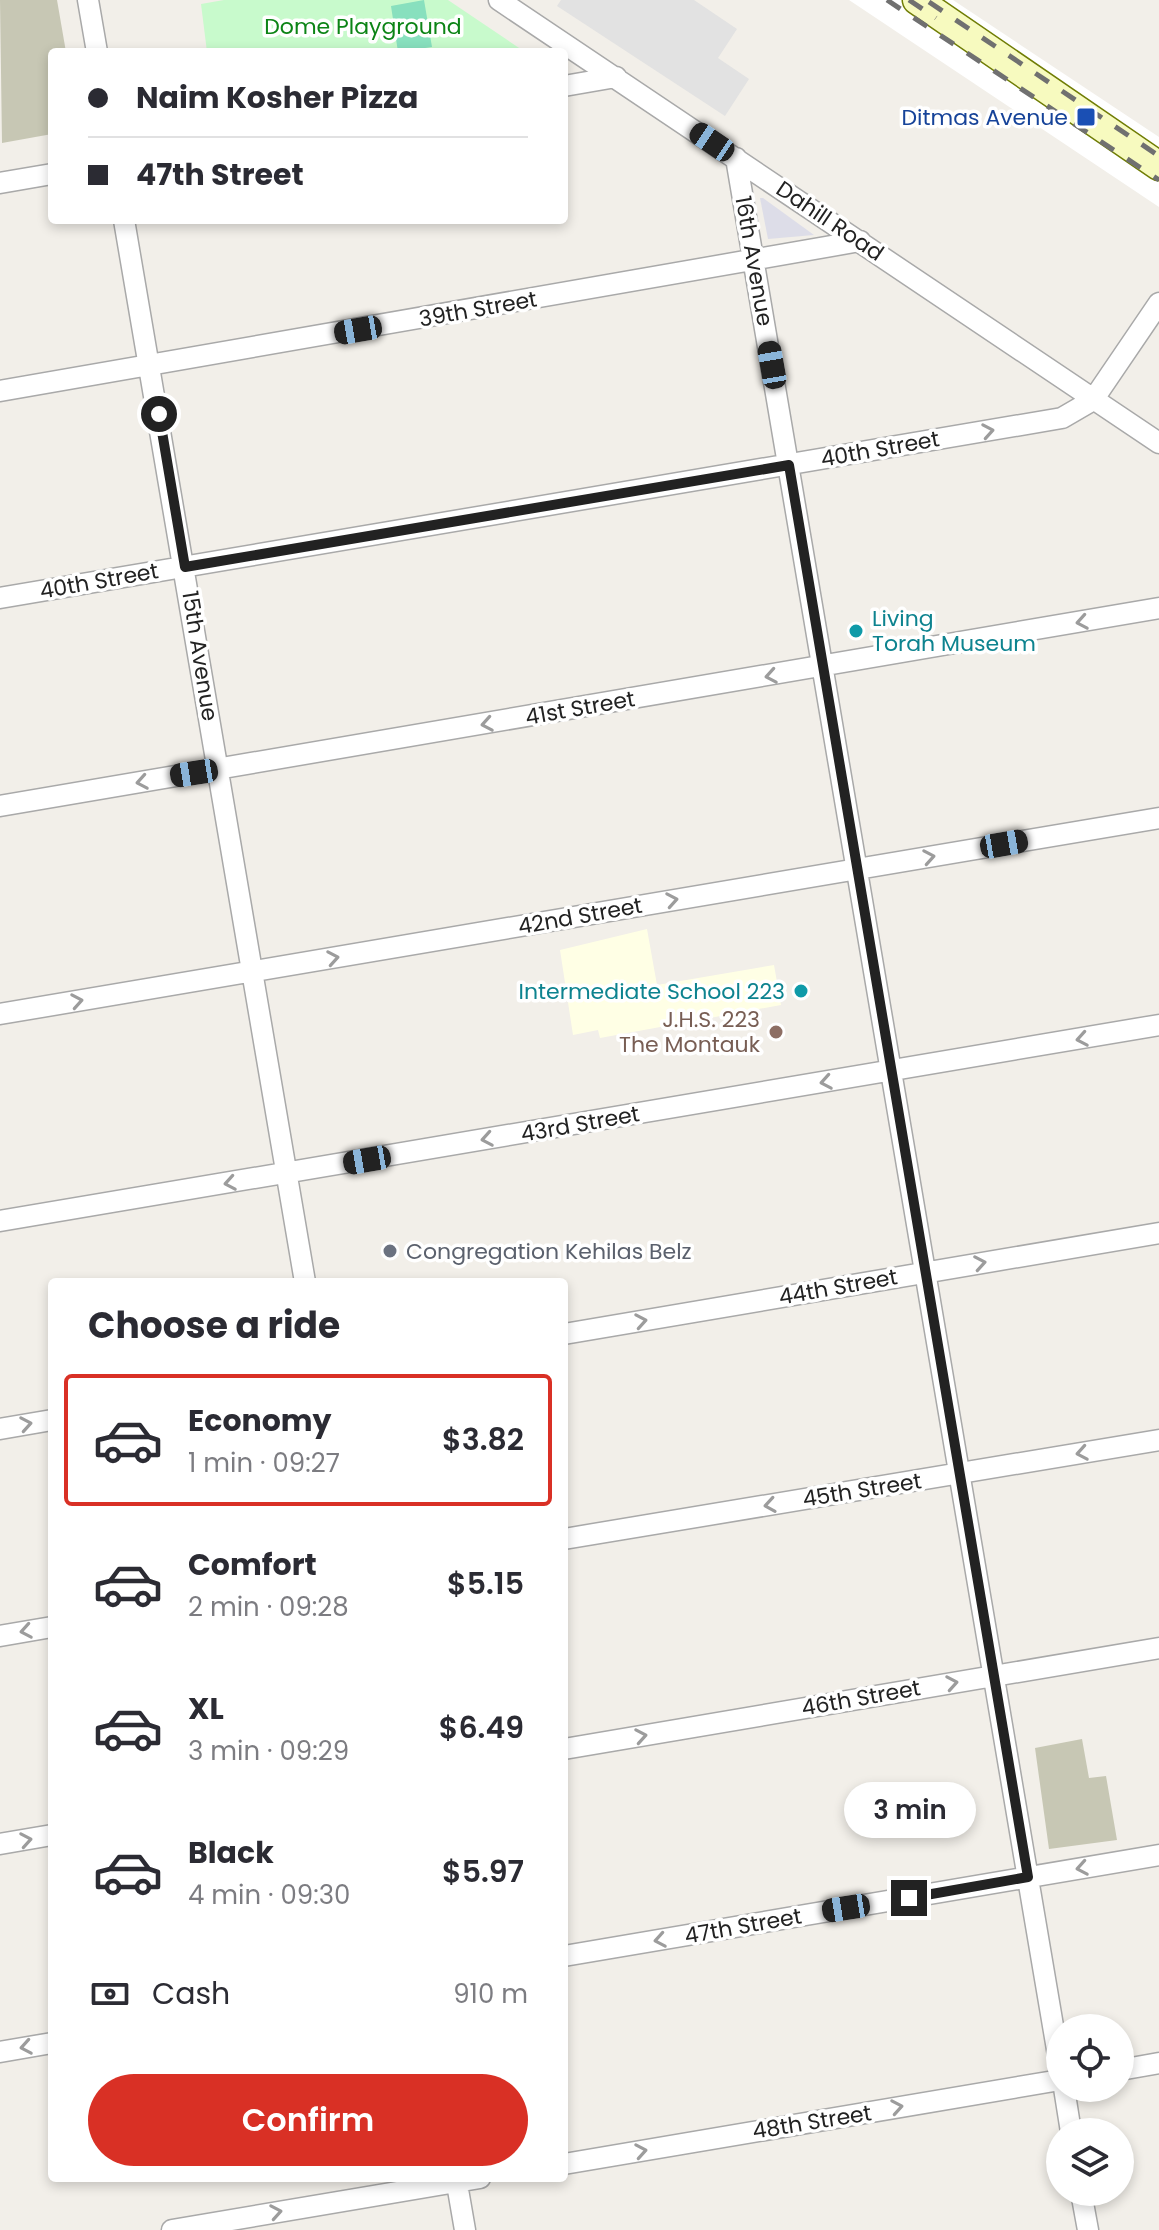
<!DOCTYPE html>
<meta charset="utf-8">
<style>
:root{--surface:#fff;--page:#f7f7f7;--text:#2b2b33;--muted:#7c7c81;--line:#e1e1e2;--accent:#d93025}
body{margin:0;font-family:Poppins,sans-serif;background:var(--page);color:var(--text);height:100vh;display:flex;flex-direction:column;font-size:30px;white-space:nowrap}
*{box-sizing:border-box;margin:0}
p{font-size:26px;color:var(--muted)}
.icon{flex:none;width:44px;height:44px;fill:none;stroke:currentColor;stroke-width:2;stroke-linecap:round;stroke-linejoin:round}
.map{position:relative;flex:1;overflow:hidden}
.drawer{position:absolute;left:48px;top:1278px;width:520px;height:904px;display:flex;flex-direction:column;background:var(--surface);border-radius:8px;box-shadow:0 4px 12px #0003}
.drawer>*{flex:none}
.hud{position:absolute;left:48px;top:48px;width:520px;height:176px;border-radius:8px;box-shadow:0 4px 12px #0003;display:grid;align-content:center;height:176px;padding:0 40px;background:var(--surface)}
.tools{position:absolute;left:1046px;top:2014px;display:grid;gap:16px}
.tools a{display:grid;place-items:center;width:88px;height:88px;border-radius:50%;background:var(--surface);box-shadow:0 4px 12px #0003;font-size:40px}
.end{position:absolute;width:36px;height:36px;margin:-18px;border:10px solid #222;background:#fff;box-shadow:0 0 0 4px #fff}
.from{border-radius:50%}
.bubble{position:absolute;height:56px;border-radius:28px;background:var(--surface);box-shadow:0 4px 12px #0003;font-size:26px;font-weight:600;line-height:56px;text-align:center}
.car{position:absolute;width:24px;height:48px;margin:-24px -12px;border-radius:10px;box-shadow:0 0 6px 2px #0007;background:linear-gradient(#222 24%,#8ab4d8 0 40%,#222 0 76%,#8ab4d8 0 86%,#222 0)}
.hud b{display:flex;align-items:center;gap:28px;height:76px;font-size:30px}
.hud b+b{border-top:2px solid var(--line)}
.hud i{width:20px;height:20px;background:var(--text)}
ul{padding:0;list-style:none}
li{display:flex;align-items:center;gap:24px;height:132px;margin:0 16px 12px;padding:0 24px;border:4px solid transparent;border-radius:8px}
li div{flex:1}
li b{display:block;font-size:30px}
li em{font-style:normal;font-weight:600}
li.current{border-color:var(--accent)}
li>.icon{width:72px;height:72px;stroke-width:1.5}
h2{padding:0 40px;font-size:36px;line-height:96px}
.pay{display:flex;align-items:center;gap:20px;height:88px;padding:0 40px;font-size:30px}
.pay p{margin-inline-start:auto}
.primary-button{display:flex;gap:16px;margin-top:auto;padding:16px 40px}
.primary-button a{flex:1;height:92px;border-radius:48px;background:var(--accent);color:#fff;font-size:32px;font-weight:600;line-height:92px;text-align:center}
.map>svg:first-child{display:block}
.education{fill:#ffffe5}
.construction{fill:#c7c7b4}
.park{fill:#c8facc}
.pitch{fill:#88e0be}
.parking{fill:#e2e2e2}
.plaza{fill:#dddde8}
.pier{fill:#fff}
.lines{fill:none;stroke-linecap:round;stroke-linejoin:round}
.minor-casing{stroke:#a9a9a9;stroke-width:23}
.secondary-casing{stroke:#707d05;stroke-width:31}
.minor{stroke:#fff;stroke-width:20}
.secondary{stroke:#f7fabf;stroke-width:28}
.rail{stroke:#707070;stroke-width:5;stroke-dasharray:16 16;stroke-linecap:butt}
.oneway{stroke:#9c9c9c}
.route{stroke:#222;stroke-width:10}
.transit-dot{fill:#1a4fb4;stroke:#fff;stroke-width:3}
.culture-dot{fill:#0f9aa8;stroke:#fff;stroke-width:3}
.education-dot{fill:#8d6e63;stroke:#fff;stroke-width:3}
.worship-dot{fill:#6b7280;stroke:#fff;stroke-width:3}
.labels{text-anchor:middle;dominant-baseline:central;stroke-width:7;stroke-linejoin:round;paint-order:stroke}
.park-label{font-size:22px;fill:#0c8416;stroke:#fff}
.transit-label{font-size:22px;fill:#164399;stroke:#fff;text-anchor:end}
.street-label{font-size:22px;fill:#222;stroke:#fff}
.culture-label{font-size:22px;fill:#0d838f;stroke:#fff;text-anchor:start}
.education-label{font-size:22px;fill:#785e54;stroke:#fff;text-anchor:end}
.worship-label{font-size:22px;fill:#5b616d;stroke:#fff;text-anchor:start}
</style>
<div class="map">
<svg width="1159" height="2230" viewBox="0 0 1159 2230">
<rect width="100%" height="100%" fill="#f2efe9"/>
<path class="education" d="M647,929L657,985L774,965L781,1005L600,1038L598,1030L573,1035L560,950Z"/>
<path class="construction" d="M0,0H57L66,52H52V134L2,143Z
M1082,1739L1089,1778L1106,1776L1117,1840L1049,1849L1035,1748Z"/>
<path class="park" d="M224,0H448L525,52H207L201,4Z"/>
<path class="pitch" d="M424,0L432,47L398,52L391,6Z"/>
<path class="parking" d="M561,0H694L737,29L718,58L749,79L725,116L557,6Z"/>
<path class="plaza" d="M760,198H763L814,235L768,239Z"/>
<path class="pier" d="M849,0H953L1159,137V207Z"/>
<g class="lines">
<g class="minor-casing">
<path id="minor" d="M88,0L97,52
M499,0L1159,443
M564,86L616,77
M736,158L1060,2067
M0,183L52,174
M124,220L305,1282
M0,391L860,241
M0,598L1062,418L1093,400L1159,303
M0,806L1159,608
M0,1014L1159,818
M0,1221L1159,1025
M564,1334L1159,1233
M0,1429L52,1420
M564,1539L1159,1440
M0,1636L52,1627
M564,1749L1159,1648
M0,1844L52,1835
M564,1956L1159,1855
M0,2052L52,2043
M1120,2070L1159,2063
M1064,2088L1071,2132
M564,2164L1060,2080
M456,2178L465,2230
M1081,2192L1088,2230
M172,2230L480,2178"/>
</g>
<g class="secondary-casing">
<path id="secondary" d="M917,0L1159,166"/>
</g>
<use href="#minor" class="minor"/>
<use href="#secondary" class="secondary"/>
<path class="rail" d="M887,0L1159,180
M909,0L936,18
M929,2L1159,156"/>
</g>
<defs><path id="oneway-chevron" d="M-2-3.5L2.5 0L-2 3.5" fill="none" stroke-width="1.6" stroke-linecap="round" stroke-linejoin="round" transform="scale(2)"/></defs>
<g class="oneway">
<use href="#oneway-chevron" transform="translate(988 431) rotate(-10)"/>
<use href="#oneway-chevron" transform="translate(1082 622) rotate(170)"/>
<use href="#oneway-chevron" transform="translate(771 676) rotate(170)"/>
<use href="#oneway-chevron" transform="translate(487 724) rotate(170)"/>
<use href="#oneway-chevron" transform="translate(142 782) rotate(170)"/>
<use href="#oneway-chevron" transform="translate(929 857) rotate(-10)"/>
<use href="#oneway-chevron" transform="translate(672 900) rotate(-10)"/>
<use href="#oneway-chevron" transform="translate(333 958) rotate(-10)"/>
<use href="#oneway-chevron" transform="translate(77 1001) rotate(-10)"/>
<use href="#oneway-chevron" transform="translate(1082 1039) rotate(170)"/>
<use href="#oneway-chevron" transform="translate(826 1082) rotate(170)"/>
<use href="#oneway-chevron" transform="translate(487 1139) rotate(170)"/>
<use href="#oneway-chevron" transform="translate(230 1183) rotate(170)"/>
<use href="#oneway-chevron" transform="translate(980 1263) rotate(-10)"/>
<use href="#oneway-chevron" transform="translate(641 1321) rotate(-10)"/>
<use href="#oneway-chevron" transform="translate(26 1424) rotate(-10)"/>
<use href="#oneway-chevron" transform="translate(1082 1453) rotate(170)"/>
<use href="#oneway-chevron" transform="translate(770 1505) rotate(171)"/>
<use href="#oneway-chevron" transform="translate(26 1631) rotate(170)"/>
<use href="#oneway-chevron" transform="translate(952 1683) rotate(-10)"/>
<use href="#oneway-chevron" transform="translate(641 1736) rotate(-10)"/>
<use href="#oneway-chevron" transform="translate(26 1840) rotate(-10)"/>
<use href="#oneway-chevron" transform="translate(1082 1868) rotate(170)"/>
<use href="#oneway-chevron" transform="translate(660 1940) rotate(170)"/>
<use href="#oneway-chevron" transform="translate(26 2047) rotate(170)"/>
<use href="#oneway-chevron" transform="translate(897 2107) rotate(-10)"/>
<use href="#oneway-chevron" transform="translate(641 2151) rotate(-10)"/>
<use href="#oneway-chevron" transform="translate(276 2212) rotate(-10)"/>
</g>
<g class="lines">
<path class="route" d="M159,414L185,567L789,465L1028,1877L909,1898"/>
</g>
<rect class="transit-dot" x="1076" y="107" width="20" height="20" rx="4"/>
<g class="culture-dot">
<circle cx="856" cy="631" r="8"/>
<circle cx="801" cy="991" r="8"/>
</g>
<circle class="education-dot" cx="776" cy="1032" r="8"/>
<circle class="worship-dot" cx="390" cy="1251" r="8"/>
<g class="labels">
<g class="park-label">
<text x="363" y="26">Dome Playground</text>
</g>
<g class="transit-label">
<text x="1068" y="117">Ditmas Avenue</text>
</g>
<g class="street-label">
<text transform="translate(830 221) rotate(34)">Dahill Road</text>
<text transform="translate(754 261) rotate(80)">16th Avenue</text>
<text transform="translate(478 309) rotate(-10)">39th Street</text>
<text transform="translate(880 449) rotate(-10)">40th Street</text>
<text transform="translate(99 581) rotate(-10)">40th Street</text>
<text transform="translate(200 656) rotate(81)">15th Avenue</text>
<text transform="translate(580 708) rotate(-10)">41st Street</text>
<text transform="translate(580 916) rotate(-10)">42nd Street</text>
<text transform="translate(580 1124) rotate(-10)">43rd Street</text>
<text transform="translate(838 1287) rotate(-10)">44th Street</text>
<text transform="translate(862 1490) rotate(-9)">45th Street</text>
<text transform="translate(861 1698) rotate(-10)">46th Street</text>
<text transform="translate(743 1926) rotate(-10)">47th Street</text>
<text transform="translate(812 2122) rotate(-9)">48th Street</text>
</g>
<g class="culture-label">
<text x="872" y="618">Living<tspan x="872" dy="25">Torah Museum</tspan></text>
<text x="785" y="991" text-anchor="end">Intermediate School 223</text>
</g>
<g class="education-label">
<text x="760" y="1019">J.H.S. 223<tspan x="760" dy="25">The Montauk</tspan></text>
</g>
<g class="worship-label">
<text x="406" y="1251">Congregation Kehilas Belz</text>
</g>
</g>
</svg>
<div class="tools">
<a><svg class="icon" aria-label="locate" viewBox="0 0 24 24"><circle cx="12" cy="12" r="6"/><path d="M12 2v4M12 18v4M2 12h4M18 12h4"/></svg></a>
<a><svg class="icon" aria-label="layers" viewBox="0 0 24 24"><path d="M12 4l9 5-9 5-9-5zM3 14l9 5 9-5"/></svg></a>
</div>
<i class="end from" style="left:159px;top:414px"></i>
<i class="end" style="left:909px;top:1898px"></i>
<div class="bubble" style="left:844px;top:1782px;width:132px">3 min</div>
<i class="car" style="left:712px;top:142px;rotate:304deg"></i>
<i class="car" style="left:358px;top:330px;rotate:260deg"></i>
<i class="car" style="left:772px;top:365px;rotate:350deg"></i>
<i class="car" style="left:194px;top:773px;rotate:261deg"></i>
<i class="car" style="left:1004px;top:844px;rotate:80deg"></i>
<i class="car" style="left:367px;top:1160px;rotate:260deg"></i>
<i class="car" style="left:846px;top:1908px;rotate:261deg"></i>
<div class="hud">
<b><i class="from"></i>Naim Kosher Pizza</b>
<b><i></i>47th Street</b>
</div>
<section class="drawer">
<h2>Choose a ride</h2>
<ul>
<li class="current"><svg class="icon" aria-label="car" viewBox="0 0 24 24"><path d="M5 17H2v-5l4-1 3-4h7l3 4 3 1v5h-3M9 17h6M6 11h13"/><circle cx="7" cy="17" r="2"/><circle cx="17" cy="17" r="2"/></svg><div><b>Economy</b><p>1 min · 09:27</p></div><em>$3.82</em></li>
<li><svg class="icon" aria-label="car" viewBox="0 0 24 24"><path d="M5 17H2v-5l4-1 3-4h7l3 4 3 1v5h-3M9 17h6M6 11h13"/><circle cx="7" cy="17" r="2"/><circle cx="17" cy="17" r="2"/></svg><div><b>Comfort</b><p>2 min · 09:28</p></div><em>$5.15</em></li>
<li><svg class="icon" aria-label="car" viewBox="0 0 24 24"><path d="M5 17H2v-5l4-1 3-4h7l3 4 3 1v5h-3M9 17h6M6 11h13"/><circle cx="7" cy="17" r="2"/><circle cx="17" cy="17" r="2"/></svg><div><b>XL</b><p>3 min · 09:29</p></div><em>$6.49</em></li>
<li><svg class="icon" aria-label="car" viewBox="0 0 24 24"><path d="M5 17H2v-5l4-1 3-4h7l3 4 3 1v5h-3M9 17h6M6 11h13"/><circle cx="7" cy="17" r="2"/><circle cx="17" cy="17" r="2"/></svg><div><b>Black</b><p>4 min · 09:30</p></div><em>$5.97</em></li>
</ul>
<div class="pay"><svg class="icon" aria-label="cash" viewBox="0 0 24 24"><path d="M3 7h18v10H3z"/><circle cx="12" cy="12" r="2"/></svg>Cash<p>910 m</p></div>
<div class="primary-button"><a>Confirm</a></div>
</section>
</div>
